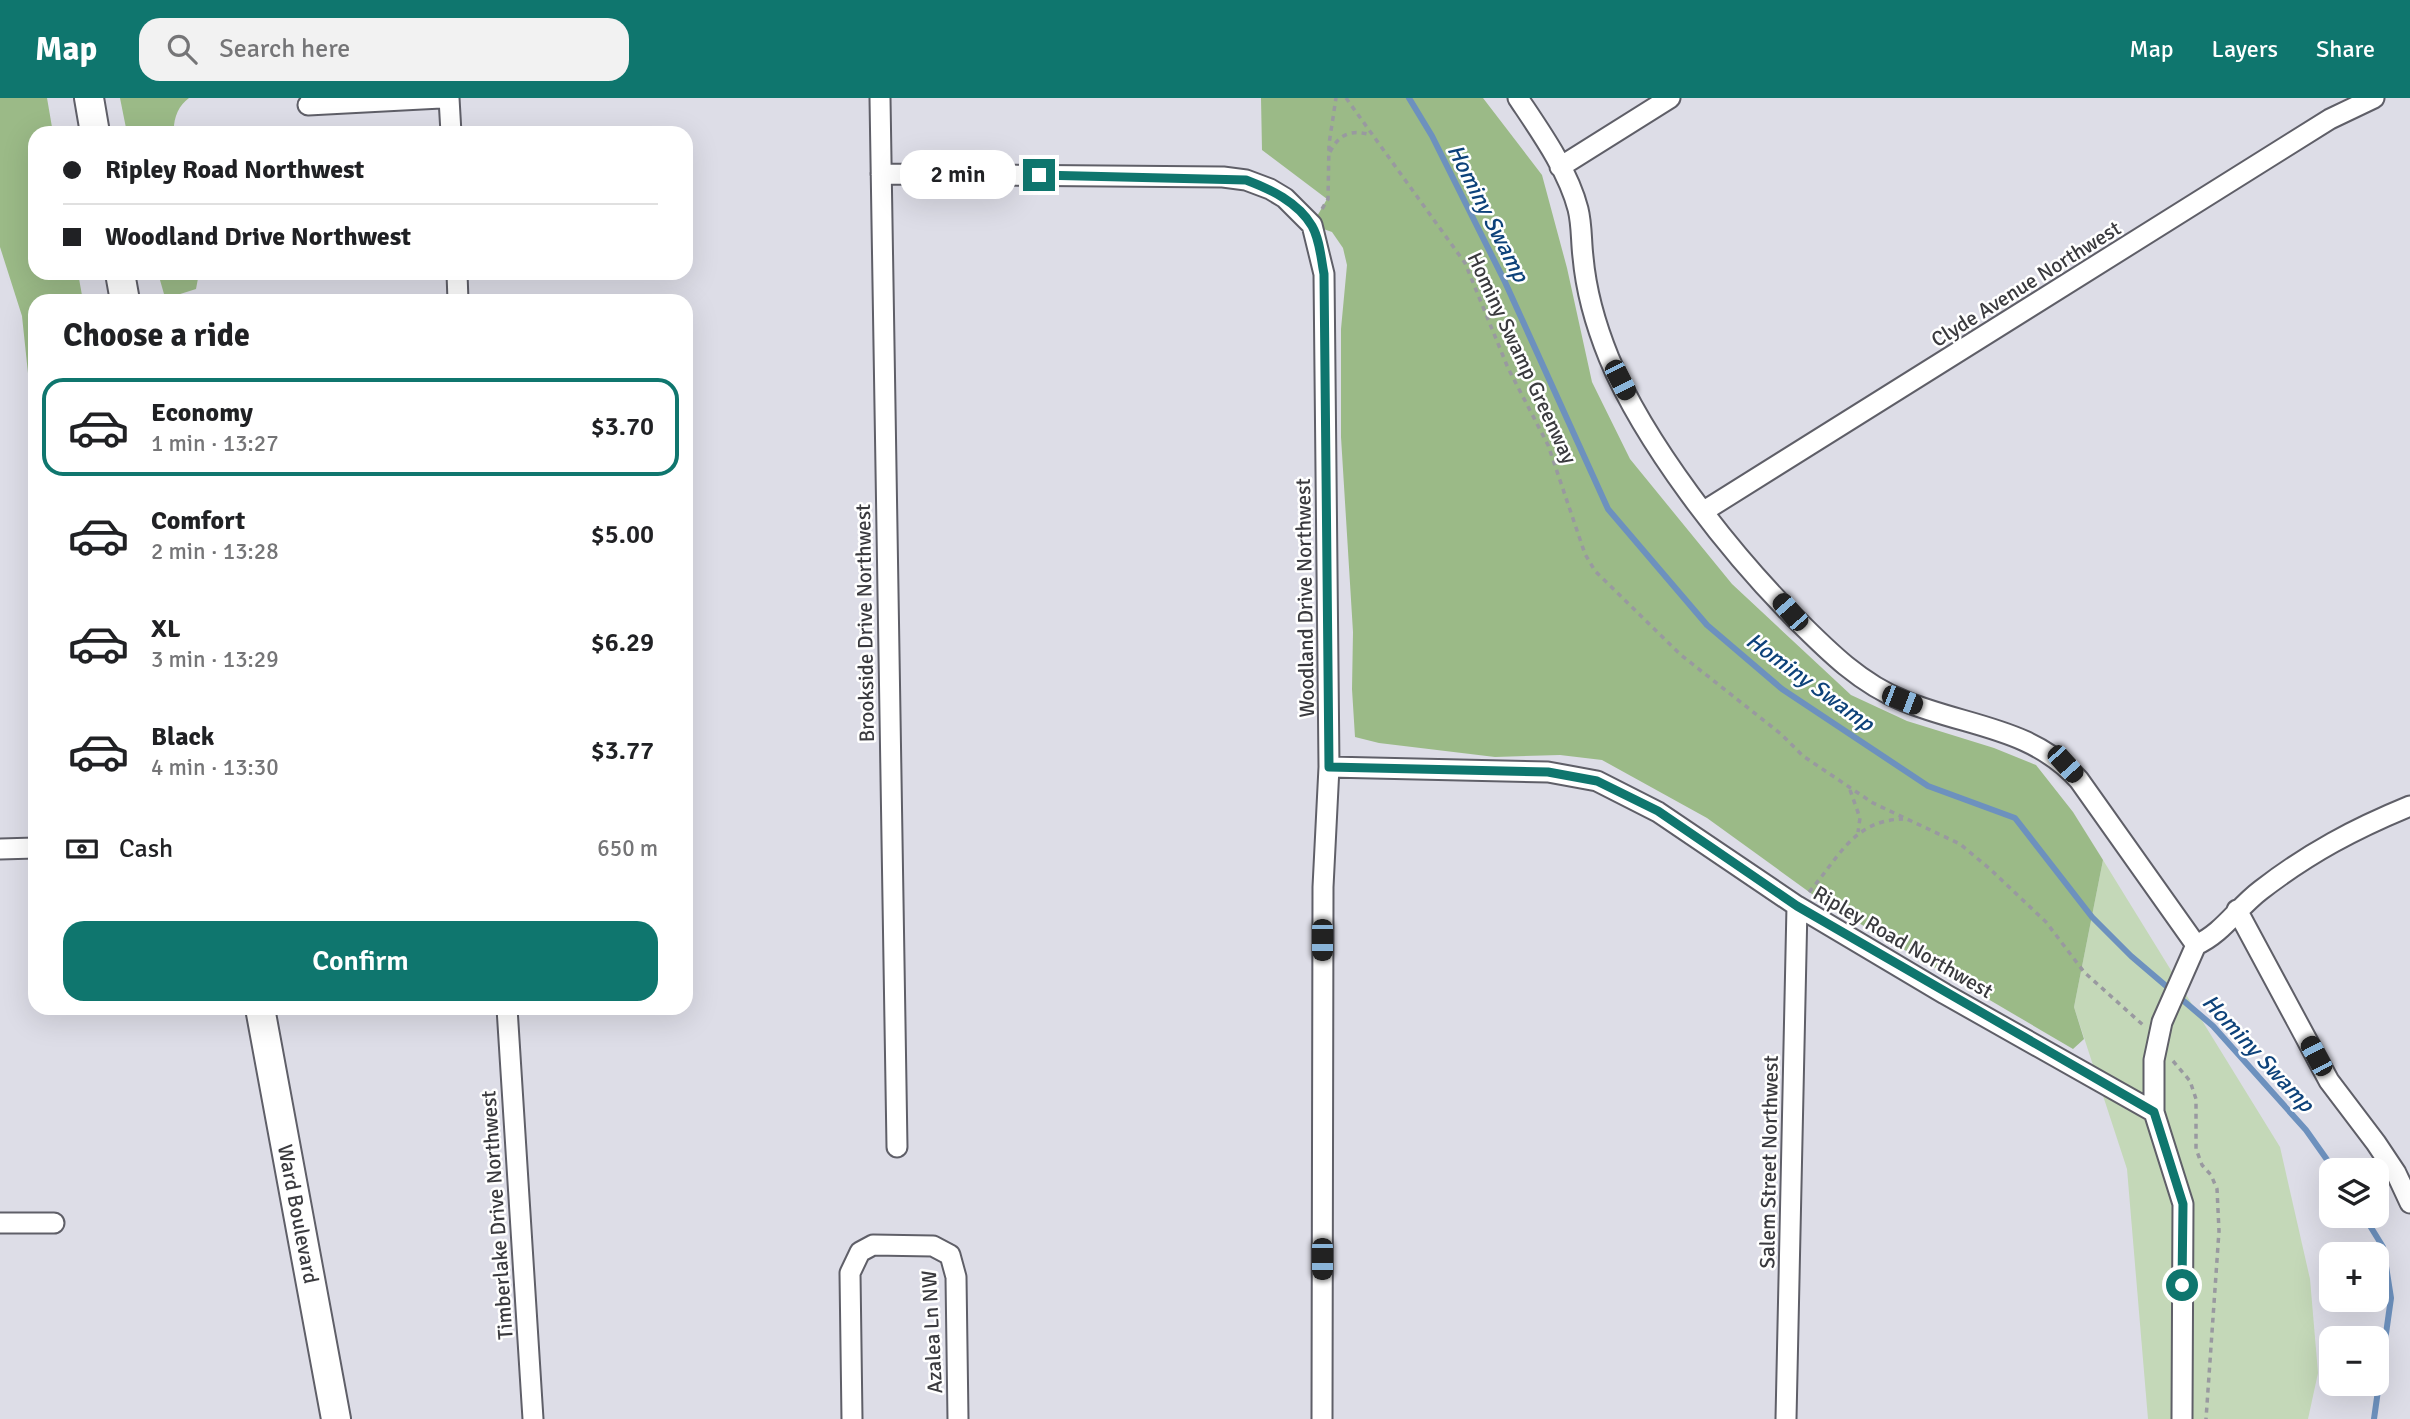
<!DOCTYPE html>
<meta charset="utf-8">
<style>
:root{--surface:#fff;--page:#f2f2f2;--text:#202124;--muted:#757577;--line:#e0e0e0;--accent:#0f766e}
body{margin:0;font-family:Signika,sans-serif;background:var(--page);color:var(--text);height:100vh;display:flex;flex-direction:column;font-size:26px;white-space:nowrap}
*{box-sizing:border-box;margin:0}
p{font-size:23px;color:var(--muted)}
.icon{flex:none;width:38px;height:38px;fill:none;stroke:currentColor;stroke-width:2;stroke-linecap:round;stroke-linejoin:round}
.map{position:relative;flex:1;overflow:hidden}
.sheet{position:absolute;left:28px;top:196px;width:665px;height:721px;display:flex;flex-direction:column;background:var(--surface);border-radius:21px;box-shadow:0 7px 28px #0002}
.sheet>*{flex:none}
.banner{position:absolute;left:28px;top:28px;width:665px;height:154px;border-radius:21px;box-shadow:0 7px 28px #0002;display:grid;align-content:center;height:154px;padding:0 35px;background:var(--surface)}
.controls{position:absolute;left:2319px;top:1060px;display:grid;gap:14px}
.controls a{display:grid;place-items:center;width:70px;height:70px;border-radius:14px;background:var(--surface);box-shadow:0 7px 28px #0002;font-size:35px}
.end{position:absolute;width:32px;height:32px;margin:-16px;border:9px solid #0f766e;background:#fff;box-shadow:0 0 0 4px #fff}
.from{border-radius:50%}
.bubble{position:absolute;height:49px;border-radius:21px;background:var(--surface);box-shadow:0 7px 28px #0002;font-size:23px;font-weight:600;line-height:49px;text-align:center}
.car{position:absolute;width:21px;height:42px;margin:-21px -10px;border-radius:9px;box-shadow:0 0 5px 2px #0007;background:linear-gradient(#222 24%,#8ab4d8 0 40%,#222 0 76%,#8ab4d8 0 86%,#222 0)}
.banner b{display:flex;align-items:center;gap:24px;height:66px;font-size:26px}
.banner b+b{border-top:2px solid var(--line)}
.banner i{width:18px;height:18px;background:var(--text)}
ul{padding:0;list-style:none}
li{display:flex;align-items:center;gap:21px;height:98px;margin:0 14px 10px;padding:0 21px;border:4px solid transparent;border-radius:21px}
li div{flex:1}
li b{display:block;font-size:26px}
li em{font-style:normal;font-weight:600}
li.on{border-color:var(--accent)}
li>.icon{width:63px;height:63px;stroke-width:1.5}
h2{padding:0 35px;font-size:32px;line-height:84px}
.pay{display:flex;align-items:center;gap:18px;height:77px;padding:0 35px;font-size:26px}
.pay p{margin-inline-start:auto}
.cta{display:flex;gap:14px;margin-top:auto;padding:14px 35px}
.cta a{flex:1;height:80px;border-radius:21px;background:var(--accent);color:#fff;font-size:28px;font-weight:600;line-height:80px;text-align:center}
header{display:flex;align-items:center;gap:42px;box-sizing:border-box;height:98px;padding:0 35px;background:var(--accent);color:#fff}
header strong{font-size:33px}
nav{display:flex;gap:38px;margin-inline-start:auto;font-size:24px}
.search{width:490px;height:63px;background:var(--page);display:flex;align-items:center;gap:18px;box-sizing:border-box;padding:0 24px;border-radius:21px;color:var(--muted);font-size:26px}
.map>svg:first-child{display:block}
.green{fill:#c4d8b8}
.forest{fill:#9bba87}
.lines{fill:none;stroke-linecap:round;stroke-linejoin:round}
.stream{stroke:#6d91be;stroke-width:6}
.street-casing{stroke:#5f5f68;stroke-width:23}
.secondary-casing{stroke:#5f5f68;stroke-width:32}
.path{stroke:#9999a0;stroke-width:3.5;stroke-dasharray:5 5;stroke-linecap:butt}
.street{stroke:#fff;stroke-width:19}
.secondary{stroke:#fff;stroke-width:28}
.route{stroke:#0f766e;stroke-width:9}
.labels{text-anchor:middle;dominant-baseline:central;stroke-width:5;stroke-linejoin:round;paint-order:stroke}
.street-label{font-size:21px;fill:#3a3a3e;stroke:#fff}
.water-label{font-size:23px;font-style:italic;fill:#0d427a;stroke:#fff}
</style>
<header>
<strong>Map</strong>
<div class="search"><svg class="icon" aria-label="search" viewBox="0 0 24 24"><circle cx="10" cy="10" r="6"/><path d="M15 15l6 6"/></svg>Search here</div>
<nav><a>Map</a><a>Layers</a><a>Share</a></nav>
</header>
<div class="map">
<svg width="2410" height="1321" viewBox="0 0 2410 1321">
<rect width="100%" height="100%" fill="#dddde7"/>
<path class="green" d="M2103,762L2280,1049L2310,1181L2318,1275L2308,1321H2148L2127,1071L2074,909Z"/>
<path class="forest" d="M0,0H47L53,35H35V175H78L83,203H35V342L22,218L0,149Z
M120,0H189C178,8 173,21 174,35H127Z
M1261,0H1483L1542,77L1567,170L1592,284L1630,361L1732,486L1851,597L1907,623L1994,650L2036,667L2073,714L2103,762L2074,909L2084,941L2073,951L1823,804L1707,720L1602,662L1560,657L1495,659L1379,645L1355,639L1352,591L1353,534L1341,339V231L1347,167L1343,150L1332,134L1312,127L1327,101L1262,52Z
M158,175H199L196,191L177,197L164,196Z"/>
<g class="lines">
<path class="stream" d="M1409,0L1432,38L1505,184L1608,411L1707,527L1782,591L1928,688L2015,720L2092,819L2131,858L2213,928L2306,1032L2335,1073
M2364,1118L2383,1149L2391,1200L2374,1321"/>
<g class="street-casing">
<path id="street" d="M449,0L451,35
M880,0L897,1049
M1518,0C1540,33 1568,72 1578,111C1582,127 1581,143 1583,159C1586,193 1596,228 1609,260C1645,346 1727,451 1792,517C1826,551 1859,585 1904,603C1967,629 2031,629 2079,682L2196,847
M308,7L441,0
M1560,69L1670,0
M881,76L1223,79L1246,82L1270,91L1285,100L1312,127L1324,176L1329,669L1323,789L1322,1321
M457,175L458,203
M1704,413L2330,21L2374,0
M1329,669L1548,674L1597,683L1658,714L1797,808L1945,896L2154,1014L2183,1106L2182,1321
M0,751L35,750
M2237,812L2329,983L2376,1045L2396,1075L2410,1105
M507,910L533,1321
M2154,1014V962L2162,924L2196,847C2223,835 2237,810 2261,792C2309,755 2354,731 2410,708
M0,1125H54
M852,1321L850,1175L860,1154L873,1147L933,1148L950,1157L956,1179L958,1321
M1786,1321L1797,808"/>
</g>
<g class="secondary-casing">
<path id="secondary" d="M89,0L95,35
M120,175L125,203
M260,910L336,1321"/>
</g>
<path class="path" d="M1346,0L1465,165L1508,270L1548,347L1585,456L1595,473L1681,557L1781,636L1803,658L1873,705L1960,746L1990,771L2046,824L2084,874L2143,927
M1330,54C1339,36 1351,31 1371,37
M1322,111L1328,101L1329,46L1336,0
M1850,692L1860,720L1858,734
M1809,794C1838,761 1853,722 1903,721
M2173,963L2190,983L2196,1001V1051L2202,1067L2211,1077L2217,1091L2219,1133L2206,1321"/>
<use href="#street" class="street"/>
<use href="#secondary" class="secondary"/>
</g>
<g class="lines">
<path class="route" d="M1039,77L1246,82C1270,91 1298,104 1312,128C1320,142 1321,161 1324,176L1329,669L1548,674L1597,683L1658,713L1797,808L2154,1014L2183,1106L2182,1187"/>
</g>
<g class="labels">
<g class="street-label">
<text transform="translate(2026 186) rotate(-32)">Clyde Avenue Northwest</text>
<text transform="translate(1522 260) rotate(65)">Hominy Swamp Greenway</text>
<text transform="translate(1305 500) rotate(-91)">Woodland Drive Northwest</text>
<text transform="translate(865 525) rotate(-91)">Brookside Drive Northwest</text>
<text transform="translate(1903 844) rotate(30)">Ripley Road Northwest</text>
<text transform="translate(1769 1064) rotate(-89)">Salem Street Northwest</text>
<text transform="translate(298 1116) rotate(79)">Ward Boulevard</text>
<text transform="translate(497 1117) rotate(-94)">Timberlake Drive Northwest</text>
<text transform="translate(932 1234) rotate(-93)">Azalea Ln NW</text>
</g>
<g class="water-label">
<text transform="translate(1488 115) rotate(63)">Hominy Swamp</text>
<text transform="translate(1810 584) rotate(36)">Hominy Swamp</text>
<text transform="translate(2258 955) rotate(47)">Hominy Swamp</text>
</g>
</g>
</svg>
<div class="controls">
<a><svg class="icon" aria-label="layers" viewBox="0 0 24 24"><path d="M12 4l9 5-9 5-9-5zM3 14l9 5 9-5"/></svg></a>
<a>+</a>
<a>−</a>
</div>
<i class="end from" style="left:2182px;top:1187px"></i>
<i class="end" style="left:1039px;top:77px"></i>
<div class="bubble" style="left:900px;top:52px;width:116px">2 min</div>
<i class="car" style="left:1620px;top:282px;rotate:153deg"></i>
<i class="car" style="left:1790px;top:514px;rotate:319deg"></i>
<i class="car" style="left:1902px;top:602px;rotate:111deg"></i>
<i class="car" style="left:2065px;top:666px;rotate:138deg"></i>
<i class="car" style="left:1322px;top:842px;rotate:180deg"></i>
<i class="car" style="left:2316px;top:958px;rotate:332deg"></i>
<i class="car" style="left:1322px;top:1161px;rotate:180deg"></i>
<div class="banner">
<b><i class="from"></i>Ripley Road Northwest</b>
<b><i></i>Woodland Drive Northwest</b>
</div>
<section class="sheet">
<h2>Choose a ride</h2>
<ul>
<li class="on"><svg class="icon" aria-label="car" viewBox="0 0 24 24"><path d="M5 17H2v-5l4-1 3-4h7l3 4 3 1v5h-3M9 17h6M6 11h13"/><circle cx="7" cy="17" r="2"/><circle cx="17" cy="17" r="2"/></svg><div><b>Economy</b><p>1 min · 13:27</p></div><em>$3.70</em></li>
<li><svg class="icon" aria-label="car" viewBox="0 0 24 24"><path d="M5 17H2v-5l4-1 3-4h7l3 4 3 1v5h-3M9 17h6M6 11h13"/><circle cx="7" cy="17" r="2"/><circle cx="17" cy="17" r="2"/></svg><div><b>Comfort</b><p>2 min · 13:28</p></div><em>$5.00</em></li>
<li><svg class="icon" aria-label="car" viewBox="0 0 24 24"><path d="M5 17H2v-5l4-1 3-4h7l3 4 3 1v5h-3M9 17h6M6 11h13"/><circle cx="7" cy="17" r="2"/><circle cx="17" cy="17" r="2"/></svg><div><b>XL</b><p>3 min · 13:29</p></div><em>$6.29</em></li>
<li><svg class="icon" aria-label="car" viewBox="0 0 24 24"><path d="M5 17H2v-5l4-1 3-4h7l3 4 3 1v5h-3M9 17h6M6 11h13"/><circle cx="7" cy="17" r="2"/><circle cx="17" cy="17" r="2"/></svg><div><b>Black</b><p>4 min · 13:30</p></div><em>$3.77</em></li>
</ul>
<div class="pay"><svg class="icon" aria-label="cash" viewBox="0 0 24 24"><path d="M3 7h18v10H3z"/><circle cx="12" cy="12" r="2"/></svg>Cash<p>650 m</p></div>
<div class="cta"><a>Confirm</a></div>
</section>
</div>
